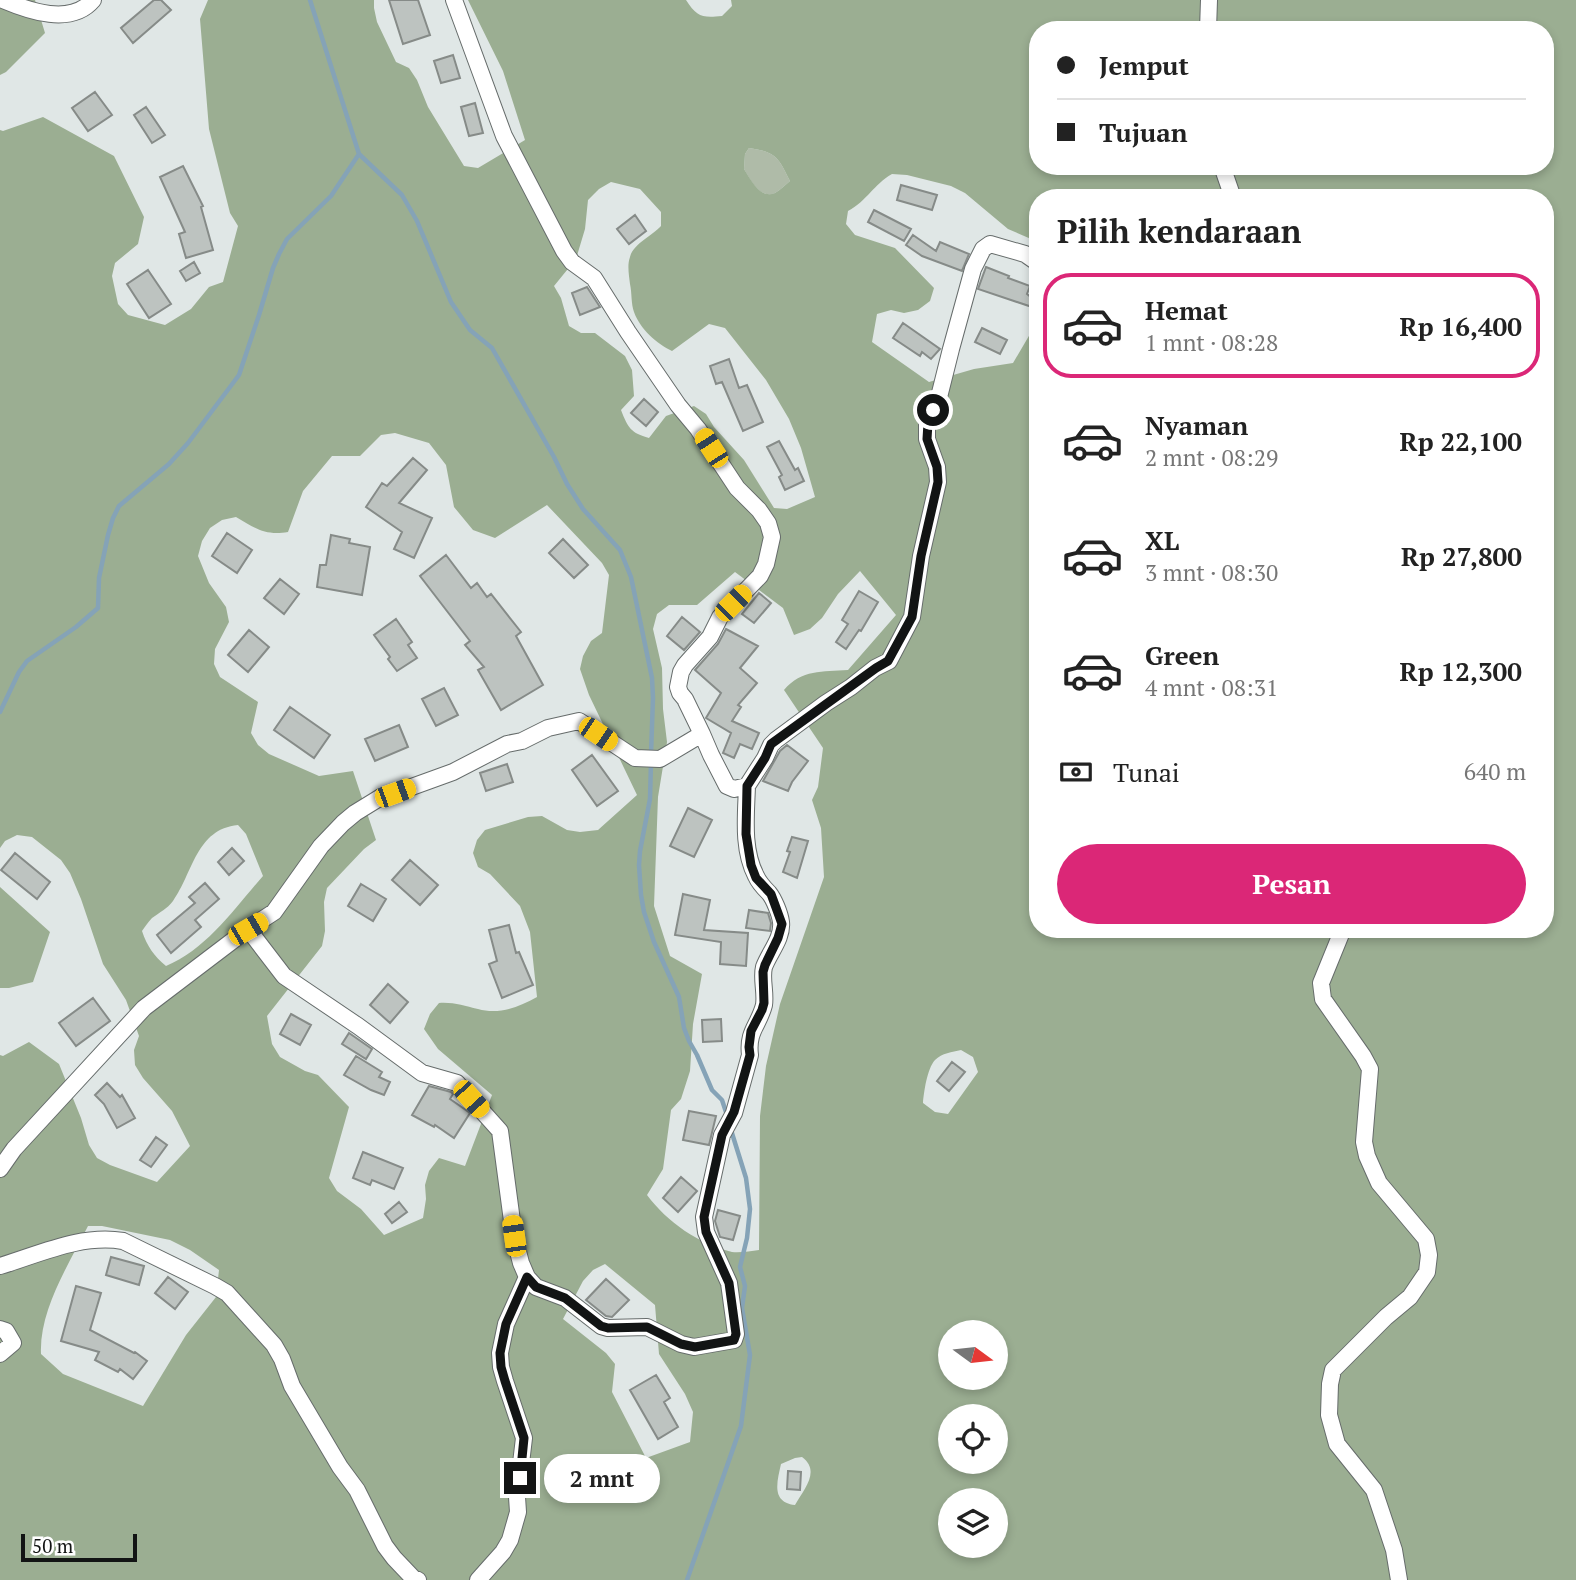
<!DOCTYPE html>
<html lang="id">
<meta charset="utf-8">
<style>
:root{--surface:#fff;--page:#f2f2f2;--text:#222;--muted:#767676;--line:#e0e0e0;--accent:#db2777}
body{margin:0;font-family:"PT Serif",serif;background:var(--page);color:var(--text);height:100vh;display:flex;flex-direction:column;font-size:26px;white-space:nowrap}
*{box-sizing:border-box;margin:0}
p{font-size:23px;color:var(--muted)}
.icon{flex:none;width:38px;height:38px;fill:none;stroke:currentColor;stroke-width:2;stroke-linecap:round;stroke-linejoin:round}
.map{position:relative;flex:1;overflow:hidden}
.side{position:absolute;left:1029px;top:189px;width:525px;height:749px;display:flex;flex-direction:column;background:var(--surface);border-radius:28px;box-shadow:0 4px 10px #0003}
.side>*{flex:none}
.banner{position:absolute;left:1029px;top:21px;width:525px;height:154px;border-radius:28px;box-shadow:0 4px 10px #0003;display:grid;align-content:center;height:154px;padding:0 28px;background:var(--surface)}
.needle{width:46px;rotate:105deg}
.buttons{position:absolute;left:938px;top:1320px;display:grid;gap:14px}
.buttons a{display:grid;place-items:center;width:70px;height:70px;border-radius:50%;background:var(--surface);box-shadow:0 4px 10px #0003;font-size:35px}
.scale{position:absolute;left:21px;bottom:18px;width:116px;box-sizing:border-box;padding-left:7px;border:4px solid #121414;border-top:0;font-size:19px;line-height:24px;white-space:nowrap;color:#121414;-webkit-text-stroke:5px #fff;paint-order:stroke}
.end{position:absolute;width:32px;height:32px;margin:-16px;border:9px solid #121414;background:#fff;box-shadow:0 0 0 4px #fff}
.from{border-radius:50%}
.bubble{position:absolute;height:49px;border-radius:24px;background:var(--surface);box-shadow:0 4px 10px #0003;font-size:23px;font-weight:800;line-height:49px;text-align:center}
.car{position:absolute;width:21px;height:42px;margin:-21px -10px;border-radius:9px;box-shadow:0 0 5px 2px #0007;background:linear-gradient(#f5c518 24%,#345 0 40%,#f5c518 0 76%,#345 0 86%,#f5c518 0)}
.banner b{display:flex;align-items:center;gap:24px;height:66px;font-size:26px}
.banner b+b{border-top:2px solid var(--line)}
.banner i{width:18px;height:18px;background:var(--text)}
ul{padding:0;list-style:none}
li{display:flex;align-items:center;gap:21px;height:105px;margin:0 14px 10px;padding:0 14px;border:4px solid transparent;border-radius:28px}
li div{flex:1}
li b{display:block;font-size:26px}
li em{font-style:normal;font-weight:800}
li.active{border-color:var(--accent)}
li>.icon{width:63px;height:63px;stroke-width:1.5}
h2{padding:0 28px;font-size:32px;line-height:84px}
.pay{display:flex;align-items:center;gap:18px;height:77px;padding:0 28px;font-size:26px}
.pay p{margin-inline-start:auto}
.cta{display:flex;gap:14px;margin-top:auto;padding:14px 28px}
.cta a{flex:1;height:80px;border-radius:42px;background:var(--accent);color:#fff;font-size:28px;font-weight:800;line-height:80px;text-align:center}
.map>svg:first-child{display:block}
.green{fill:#afbba8}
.forest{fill:#9bae92;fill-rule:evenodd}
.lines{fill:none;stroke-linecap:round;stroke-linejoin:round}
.stream{stroke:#85a3b7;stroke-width:4.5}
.building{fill:#bdc3c0;stroke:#868b88;stroke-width:2}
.minor-casing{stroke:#666c6b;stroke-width:18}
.minor{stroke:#fff;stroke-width:16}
.route{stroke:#121414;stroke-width:9}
</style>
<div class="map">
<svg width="1576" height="1580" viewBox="0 0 1576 1580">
<rect width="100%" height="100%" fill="#e0e7e6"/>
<path class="green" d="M749,148C776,152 778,157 790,181C785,185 780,190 775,193C760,200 750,179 744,169L745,154Z"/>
<path class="forest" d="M0,0H35L45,33L6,72L0,75Z
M208,0H374V8L377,22L396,62L409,68L417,80L428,107L464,166L478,168L525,140L503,71L468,0H686C697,17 702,18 722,16L732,6L731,0H1576V1580H0V1055L3,1056L29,1042L59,1064L81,1118L89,1145L97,1158L110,1165L157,1182L190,1146L172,1111L143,1078L135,1065L134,1050L139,1036L126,1000L103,964L81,899L70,873L61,860L32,837L17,835L5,841L0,848V130L3,131L43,117L114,156L144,217L138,244L115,263L112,276L118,304L128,315L165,325L191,309L209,287L223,282L238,226L230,213L209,129L200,19ZM1038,30H1545V166H1038ZM749,148C776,152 778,157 790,181C785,185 780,190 775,193C760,200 750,178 744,169L745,154ZM892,174L907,175L951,186L965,193L1008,229L1038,242V198H1545V929H1038V325L1033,329L1013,363L974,369L929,382L872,342L877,314L891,310L904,313L918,310L930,301L934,288L895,248L855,235L846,224L848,211C868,200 873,185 892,174ZM611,182L640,189L661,212V226C652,236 633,244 630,257C627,265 629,275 630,284C632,293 631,304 634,312C640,329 657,344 672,351L709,324L725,328L766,380L789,419L801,448L815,497L787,509L774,508L744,460L714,427L706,414L694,406L666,416L649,438C631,433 628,428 621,410L634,396L632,370L625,356L595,333H581L569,326L561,298L554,286L576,259L585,229L588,200L599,189ZM395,433L429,443L446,465L454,507L473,530L495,538L547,505L602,563L609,575L602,633L591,641L583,656L580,669L589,695L637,795L598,830L580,832L567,830L542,816L528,817L485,830L477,840L473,853L478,867L490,874L520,906L530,932L537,997C519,1007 499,1015 478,1009C464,1006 454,1002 439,1003L430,1014L424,1029L438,1049L492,1095L465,1166L439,1158L429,1171L425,1185L426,1199L423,1218L384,1235L361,1209L337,1191L329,1178L349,1107L318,1075L305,1071L280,1057L272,1044L267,1016L322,946L325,931L324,902L327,888L364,849L376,840L353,771L319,776L269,754L258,745L251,733L258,702L220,677L214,664L215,649L229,622L226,607L209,583L198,556L202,541L210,528L222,520L236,517C255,528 265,536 288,532L303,491L332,456H360L381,435ZM860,571L896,615L848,670C822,672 802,669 784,690L823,748L818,787L812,800L821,828L824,877L780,1004L766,1066L760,1116L759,1250C751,1251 740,1253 732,1252C699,1244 667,1222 647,1195L663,1169L671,1110L681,1099L690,1071L693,1024L702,974L670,956L654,906L658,797L667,742L663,709L662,668L653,629L657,614L669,605H697L735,572L783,608L794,635L810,629L822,618L838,594ZM238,825L246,834L263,876C234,909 207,949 166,966C154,956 147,946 142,931C145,927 148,922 152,918C160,912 167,909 173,901C193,873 196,829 238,825ZM961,1050L973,1057L978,1072L948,1114L935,1112L923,1103C924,1092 927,1069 935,1060C942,1053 952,1052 961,1050ZM88,1226H102L170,1240L190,1250L219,1270L216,1297L186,1335L143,1406L63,1374L41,1354C39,1310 69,1264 88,1226ZM605,1264L655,1305L659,1354L685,1394L693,1412L690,1442L646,1458L612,1392L615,1364L606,1353L563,1319L583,1281L593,1270ZM950,1332H996V1377H950ZM950,1416H996V1461H950ZM802,1457C821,1471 804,1489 795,1505C771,1502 777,1482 781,1464L795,1458ZM950,1500H996V1545H950Z
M0,887L50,932L33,982L9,988H0Z"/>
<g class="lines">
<path class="stream" d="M310,0L359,154L402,195L417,221L451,302L470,330L492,348L554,457L567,484L583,509L620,550L631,577L652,678L653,698L651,754
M0,712L19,672L27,661L76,627L98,608L99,578L108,535L113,518L119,506L169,464L188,443L239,375L259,315L273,268L279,254L287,239L331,196L359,154
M651,762L650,799L640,851L639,865L641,895L644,912L654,942L679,997L684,1028L689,1041L697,1055L712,1090L722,1100L727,1115
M687,1580L741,1426L750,1355L742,1308L745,1286L740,1267L747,1238L750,1209L746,1178L731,1130"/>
</g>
<path class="building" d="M154,0H161L171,10L133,43L121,28Z
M389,0H418L430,35L403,44Z
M453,55L460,78L441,83L434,61Z
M95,92L112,115L88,131L72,108Z
M475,103L483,133L469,136L461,107Z
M146,107L165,135L152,143L134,115Z
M183,166L203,206L201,207L213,250L186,258L179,234L185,232L160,177Z
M901,185L937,195L932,210L897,200Z
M874,210L911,229L904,241L868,222Z
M635,215L646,231L629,244L617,229Z
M913,235L936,251L940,242L969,254L962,271L922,256L906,245Z
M194,262L200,273L186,281L180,271Z
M986,267L1009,276L1008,278L1030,286L1027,294L1038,303V309L978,289Z
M148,270L171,304L149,318L127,284Z
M587,287L600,307L580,315L572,293Z
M903,323L940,349L931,359L922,352L920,356L893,338Z
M982,328L1007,340L1000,354L975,342Z
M729,359L739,388L747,385L763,422L743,431L722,382L716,384L710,366Z
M644,399L658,412L646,426L631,413Z
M779,441L795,470L798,468L804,481L785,490L779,477L782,475L767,447Z
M413,458L427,470L399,503L432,518L414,558L394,549L402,532L366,507L382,483L387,486Z
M227,533L252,550L237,573L212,556Z
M331,535L350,539L349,543L370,547L362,595L317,587L320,565H326Z
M563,539L588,565L574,578L549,553Z
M446,555L471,588L477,583L487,597L491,594L521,632L516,636L543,685L501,710L478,670L484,667L465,645L470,641L420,576Z
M280,579L299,594L284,614L264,598Z
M859,591L878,602L861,631L859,630L846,649L836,642L848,624L842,620Z
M759,593L771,603L754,623L742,614Z
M682,617L700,632L684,650L667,636Z
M396,619L412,642L408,645L417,658L397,671L388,659L390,657L374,635Z
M726,629L758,646L740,668L757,683L738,705L741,707L732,721L759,733L752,749L740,744L734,758L723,753L731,733L706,718L721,693L695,670L718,644Z
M249,630L269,647L248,672L228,655Z
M444,688L458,715L436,726L422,699Z
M290,707L330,735L314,758L274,730Z
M399,725L408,747L375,761L365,739Z
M787,745L808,761L792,782L788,791L763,781L780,751Z
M592,755L618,791L597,806L572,770Z
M507,764L513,782L486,791L480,773Z
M688,808L712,820L694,857L670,846Z
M792,837L808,841L797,878L783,872L790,852L787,851Z
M232,848L244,861L229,875L218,862Z
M15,853L50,882L37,899L1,870Z
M410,860L438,885L420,905L392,880Z
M205,883L219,899L195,920L201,927L171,953L157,935L195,903L189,897Z
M361,884L386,899L373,921L348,906Z
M683,894L710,900L704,930L748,933L746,966L720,964L721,942L675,935Z
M749,910L768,913L771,923L770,931L746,928Z
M509,925L516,953L519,952L533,985L502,998L489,964L497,961L489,930Z
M388,984L408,1002L390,1023L370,1005Z
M93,998L110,1021L76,1046L59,1023Z
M291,1014L311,1025L300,1045L280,1034Z
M721,1019L722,1041L703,1042L702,1020Z
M349,1033L372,1049L366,1059L342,1044Z
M356,1056L382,1072L379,1077L390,1082L384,1095L371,1090L344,1075Z
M952,1062L965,1072L949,1091L937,1081Z
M107,1083L120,1097L122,1095L135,1118L117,1128L104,1104L95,1095Z
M429,1086L451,1092L453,1094L450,1099L470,1113L454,1138L435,1125L434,1127L412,1115Z
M689,1111L716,1116L709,1145L683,1140Z
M156,1137L167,1145L151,1167L140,1160Z
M363,1152L403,1168L394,1189L372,1180L370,1185L353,1178Z
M681,1177L697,1191L678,1212L663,1198Z
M399,1202L407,1212L392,1223L385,1214Z
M718,1210L740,1216L733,1240L720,1237L715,1221Z
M111,1257L144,1266L139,1285L106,1275Z
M168,1277L188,1292L175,1309L155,1293Z
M606,1279L629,1300L612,1317L606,1316L586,1300Z
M76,1286L101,1293L90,1330L134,1353L135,1352L147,1361L133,1379L120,1369L118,1372L95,1360L99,1352L61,1341Z
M656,1375L670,1398L664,1402L678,1427L658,1439L630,1390Z
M788,1471L801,1472L800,1490L787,1489Z"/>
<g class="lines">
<g class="minor-casing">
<path id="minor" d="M3,0C29,11 71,26 93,0
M454,0L504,136L564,251L572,262L594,278L628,332L678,405L698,429L737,488L759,510L768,523L772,537L766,564L760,576L720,617L710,637L685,665L681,672L678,687L680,693L685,699L702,734L711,755L727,786L734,789L747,786L765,758L771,745L776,740L826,703L851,687L875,668L889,661L912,617L921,556L938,482L937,467L927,439V423L939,397L951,349L973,269L983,249L990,244L1025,254L1038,263
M1208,30L1209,0
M1222,166L1233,198
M248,929L284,976L358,1026L422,1073L457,1083L500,1131L514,1236L521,1263L527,1277L536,1287L565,1298L601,1326L608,1328L647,1327L681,1344L694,1347L734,1340L736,1334L729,1283L706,1232L704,1217L722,1135L734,1113L750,1055C747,1031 759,1025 764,1005C766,992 761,979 764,967C769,953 783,938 781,922C780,914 774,899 769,893C764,888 759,883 756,876C742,849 746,816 747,786
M1343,929L1321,983L1323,999L1363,1056L1370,1069L1364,1142L1367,1156L1379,1183L1426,1239L1429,1255L1427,1272L1410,1297L1386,1317L1333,1370L1330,1384L1329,1415L1337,1444L1374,1490L1394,1550L1399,1580
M0,1169L14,1149L144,1008L248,929L274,912L321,846L343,823L355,813L381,797L395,793L453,772L507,744L522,741L548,728L579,721L635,758L660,759L702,734
M0,1266C40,1254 81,1234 123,1241L215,1286L227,1293L274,1345L282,1359L292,1386L340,1467L357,1490L385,1546L394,1558L413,1578L418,1580
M0,1329L6,1331L13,1343L0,1354
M478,1580L503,1552L510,1540L518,1512L517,1497L524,1438L505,1381L501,1367L500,1353L506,1324L527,1277"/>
</g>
<use href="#minor" class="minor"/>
</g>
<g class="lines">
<path class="route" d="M520,1478L524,1438L505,1381L501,1367L500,1353L506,1324L527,1277L536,1287L565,1298L601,1326L608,1328L647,1327L681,1344L695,1347L734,1340L736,1334L729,1283L706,1232L704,1217L722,1135L734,1112L750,1055L749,1047L751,1031L762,1010L764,1003L763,972L765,965L778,938L782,924L771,894L756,878L751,865L746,834L747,786L765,758L771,744L876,668L888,661L912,617L921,556L938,482L937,467L927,439L928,423L933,410"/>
</g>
</svg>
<div class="buttons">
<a><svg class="needle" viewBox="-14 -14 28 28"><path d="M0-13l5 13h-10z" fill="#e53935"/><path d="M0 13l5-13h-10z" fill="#767676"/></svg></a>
<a><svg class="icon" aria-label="locate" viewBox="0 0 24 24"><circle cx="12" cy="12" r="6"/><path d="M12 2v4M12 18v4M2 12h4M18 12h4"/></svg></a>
<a><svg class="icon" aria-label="layers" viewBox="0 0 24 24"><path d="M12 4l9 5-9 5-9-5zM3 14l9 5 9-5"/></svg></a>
</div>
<div class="scale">50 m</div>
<i class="end from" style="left:933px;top:410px"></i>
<i class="end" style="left:520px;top:1478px"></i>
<div class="bubble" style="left:544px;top:1454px;width:116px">2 mnt</div>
<i class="car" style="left:711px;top:448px;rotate:327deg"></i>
<i class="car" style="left:733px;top:603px;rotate:45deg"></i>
<i class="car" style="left:598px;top:734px;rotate:124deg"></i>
<i class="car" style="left:395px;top:793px;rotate:70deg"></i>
<i class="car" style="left:248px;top:929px;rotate:60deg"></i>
<i class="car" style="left:471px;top:1099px;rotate:138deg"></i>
<i class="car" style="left:514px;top:1236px;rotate:352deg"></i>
<div class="banner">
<b><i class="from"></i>Jemput</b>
<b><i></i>Tujuan</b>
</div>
<section class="side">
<h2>Pilih kendaraan</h2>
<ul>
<li class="active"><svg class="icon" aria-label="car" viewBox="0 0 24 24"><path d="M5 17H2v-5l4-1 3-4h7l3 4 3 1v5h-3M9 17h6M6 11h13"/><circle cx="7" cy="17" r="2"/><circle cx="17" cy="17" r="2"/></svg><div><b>Hemat</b><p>1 mnt · 08:28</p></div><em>Rp 16,400</em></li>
<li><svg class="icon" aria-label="car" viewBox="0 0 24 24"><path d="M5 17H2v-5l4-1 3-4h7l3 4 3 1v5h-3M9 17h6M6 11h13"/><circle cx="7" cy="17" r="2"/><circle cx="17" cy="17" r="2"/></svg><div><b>Nyaman</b><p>2 mnt · 08:29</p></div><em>Rp 22,100</em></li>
<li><svg class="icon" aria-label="car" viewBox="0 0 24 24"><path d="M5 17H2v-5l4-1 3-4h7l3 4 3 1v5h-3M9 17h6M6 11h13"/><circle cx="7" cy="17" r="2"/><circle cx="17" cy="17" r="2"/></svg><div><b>XL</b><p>3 mnt · 08:30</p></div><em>Rp 27,800</em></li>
<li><svg class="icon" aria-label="car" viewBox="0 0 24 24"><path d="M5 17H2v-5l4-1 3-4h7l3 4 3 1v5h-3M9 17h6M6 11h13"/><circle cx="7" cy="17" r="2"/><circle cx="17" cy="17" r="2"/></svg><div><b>Green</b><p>4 mnt · 08:31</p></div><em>Rp 12,300</em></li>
</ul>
<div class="pay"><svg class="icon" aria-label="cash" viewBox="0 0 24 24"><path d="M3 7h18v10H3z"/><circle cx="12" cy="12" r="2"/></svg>Tunai<p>640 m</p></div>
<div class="cta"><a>Pesan</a></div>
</section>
</div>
